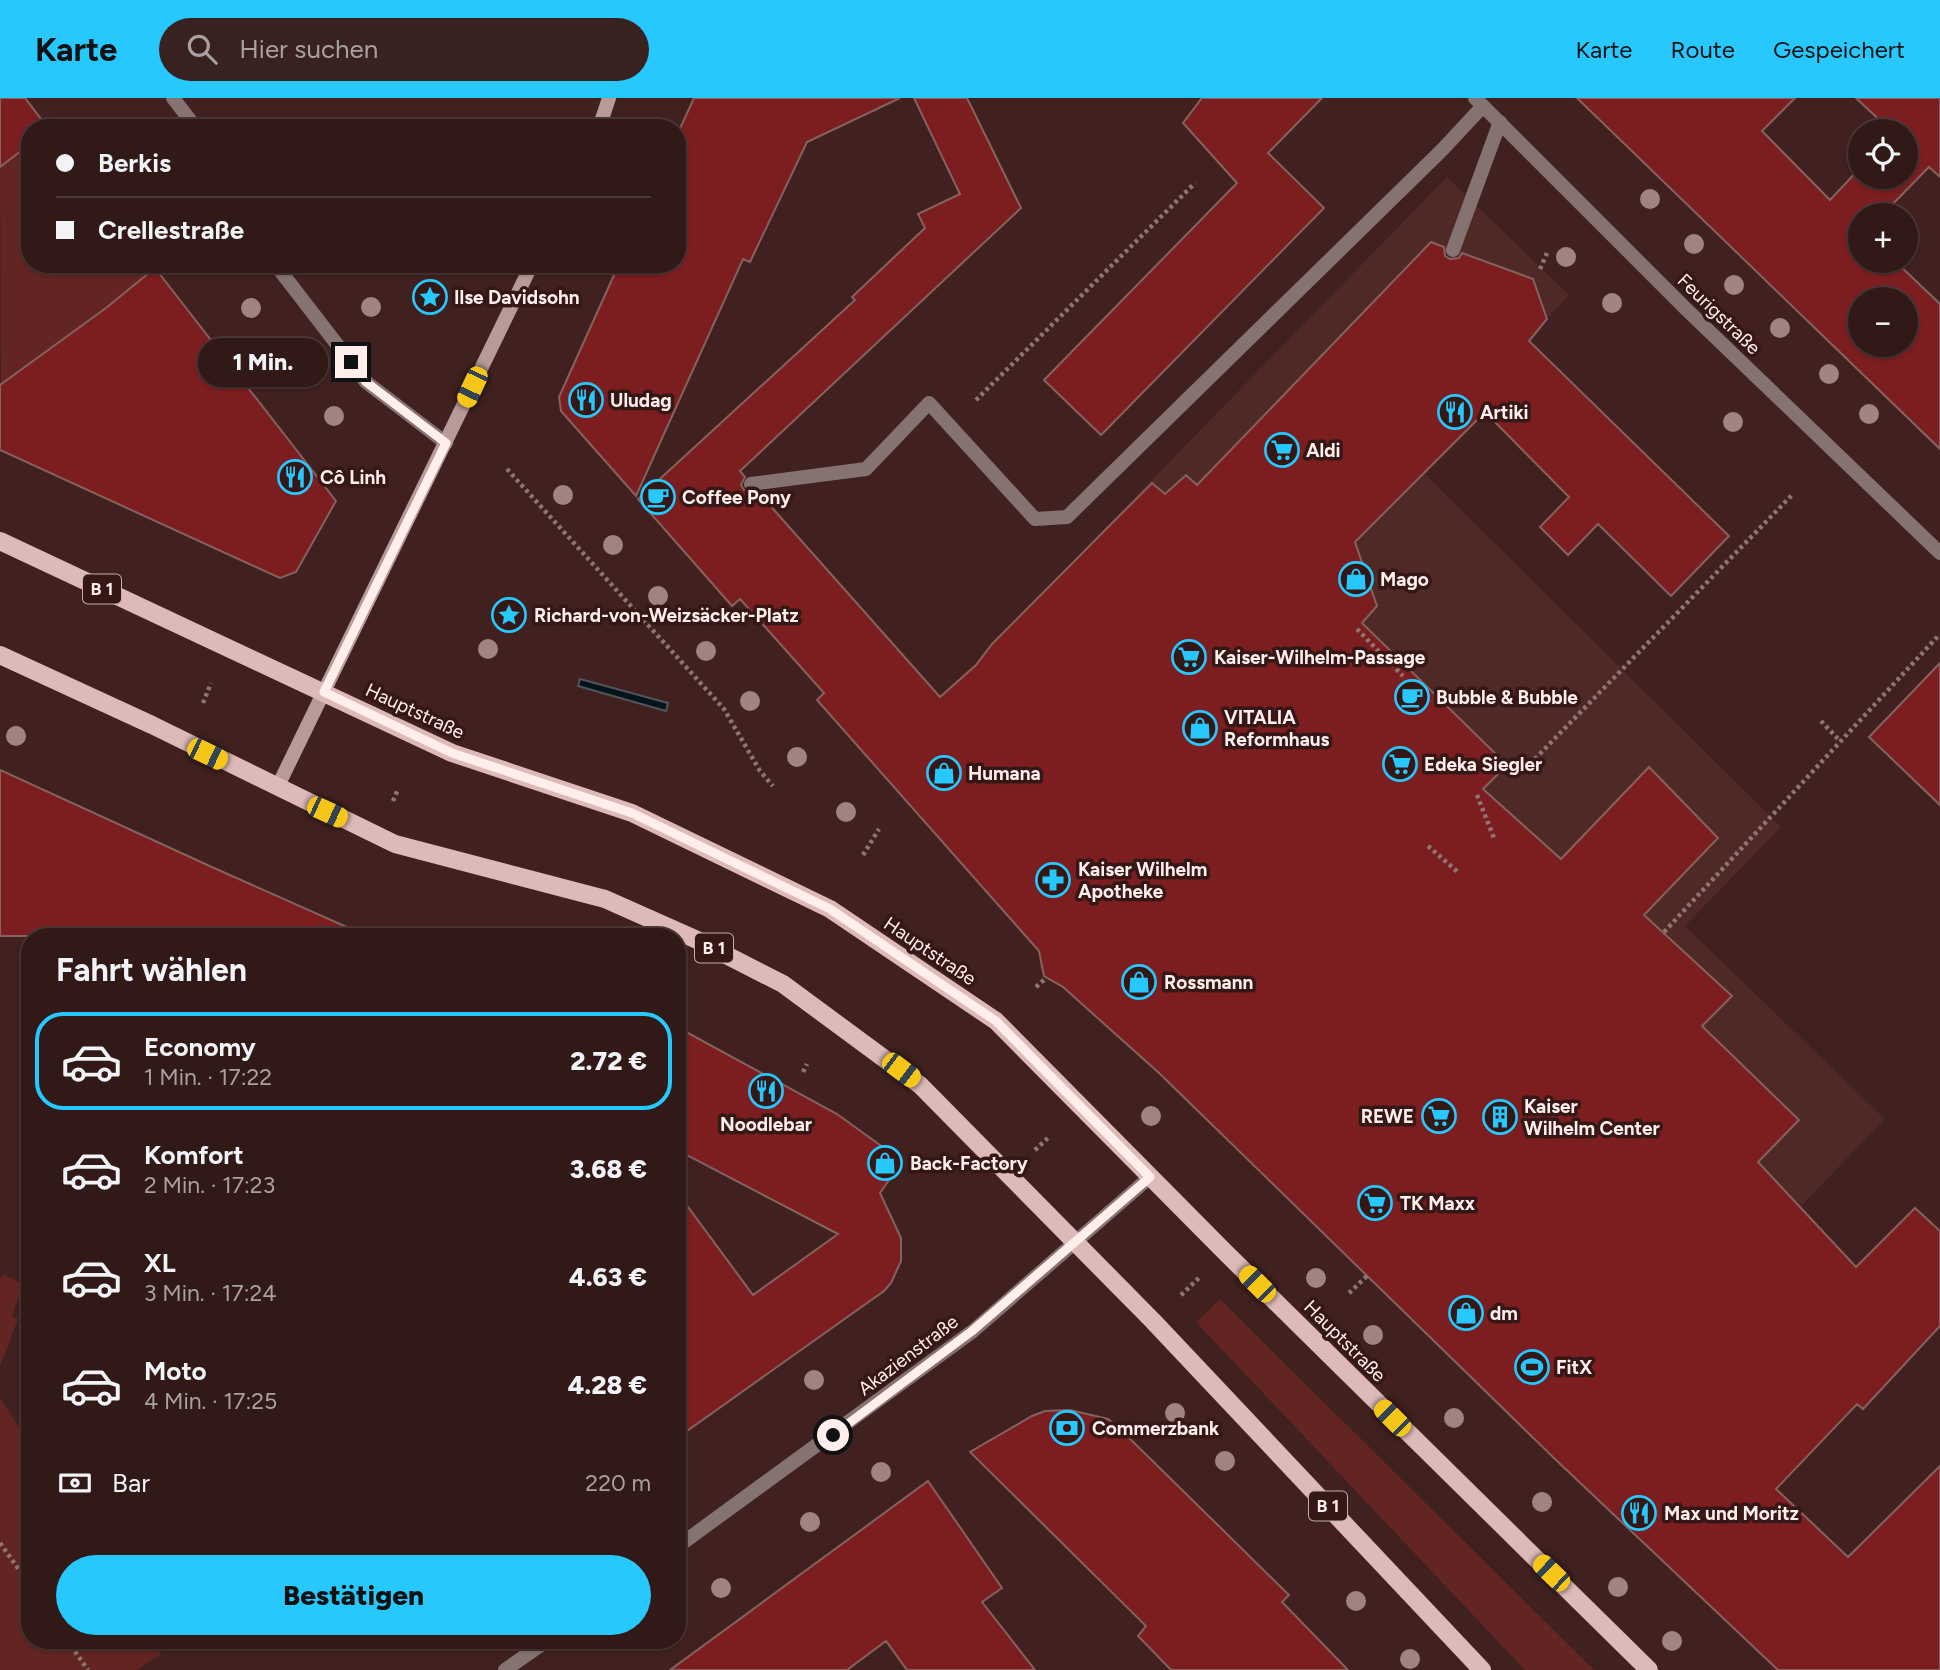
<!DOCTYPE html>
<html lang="de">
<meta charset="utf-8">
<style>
:root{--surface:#301917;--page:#382220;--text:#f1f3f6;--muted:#a8a0a1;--line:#4b3836;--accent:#26c8fe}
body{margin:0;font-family:Figtree,sans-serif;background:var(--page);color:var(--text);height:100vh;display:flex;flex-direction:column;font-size:26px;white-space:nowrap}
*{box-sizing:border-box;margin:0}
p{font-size:23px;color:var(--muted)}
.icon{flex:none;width:38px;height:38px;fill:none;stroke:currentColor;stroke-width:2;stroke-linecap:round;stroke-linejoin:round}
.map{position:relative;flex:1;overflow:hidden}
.details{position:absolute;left:21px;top:830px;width:665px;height:721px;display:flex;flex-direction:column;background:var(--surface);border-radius:28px;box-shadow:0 2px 5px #0004,0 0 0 2px var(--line)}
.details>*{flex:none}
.hud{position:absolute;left:21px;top:21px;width:665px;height:154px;border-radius:28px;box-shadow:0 2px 5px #0004,0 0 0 2px var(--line);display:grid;align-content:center;height:154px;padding:0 35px;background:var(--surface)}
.buttons{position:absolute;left:1848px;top:21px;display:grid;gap:14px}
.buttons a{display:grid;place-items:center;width:70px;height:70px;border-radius:50%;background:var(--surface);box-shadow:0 2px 5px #0004,0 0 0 2px var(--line);font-size:35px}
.end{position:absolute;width:32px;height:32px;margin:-16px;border:9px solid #ffeeec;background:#111;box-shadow:0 0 0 4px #111}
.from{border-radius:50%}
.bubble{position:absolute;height:49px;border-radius:24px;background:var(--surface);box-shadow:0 2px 5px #0004,0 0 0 2px var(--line);font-size:23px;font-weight:800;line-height:49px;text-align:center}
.car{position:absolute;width:21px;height:42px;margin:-21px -10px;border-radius:9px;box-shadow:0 0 5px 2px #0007;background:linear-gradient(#f5c518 24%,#345 0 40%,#f5c518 0 76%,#345 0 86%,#f5c518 0)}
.hud b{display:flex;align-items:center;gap:24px;height:66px;font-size:26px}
.hud b+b{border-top:2px solid var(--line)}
.hud i{width:18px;height:18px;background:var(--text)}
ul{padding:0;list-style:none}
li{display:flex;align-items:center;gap:21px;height:98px;margin:0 14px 10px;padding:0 21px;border:4px solid transparent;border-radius:28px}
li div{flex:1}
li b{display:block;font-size:26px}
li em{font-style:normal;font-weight:800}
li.selected{border-color:var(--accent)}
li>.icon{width:63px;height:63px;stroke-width:1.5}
h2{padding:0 35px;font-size:32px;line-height:84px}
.pay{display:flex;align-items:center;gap:18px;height:77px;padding:0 35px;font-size:26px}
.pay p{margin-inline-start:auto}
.primary-button{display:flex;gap:14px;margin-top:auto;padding:14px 35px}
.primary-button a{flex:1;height:80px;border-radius:42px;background:var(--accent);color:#111;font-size:28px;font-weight:800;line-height:80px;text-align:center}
header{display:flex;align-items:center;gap:42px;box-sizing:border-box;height:98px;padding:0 35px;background:var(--accent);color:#111}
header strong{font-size:33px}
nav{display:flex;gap:38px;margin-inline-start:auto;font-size:24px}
.search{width:490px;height:63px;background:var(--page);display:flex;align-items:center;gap:18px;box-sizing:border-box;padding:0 24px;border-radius:38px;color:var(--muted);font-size:26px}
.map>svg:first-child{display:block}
.built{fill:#4e2926}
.green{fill:#622523}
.water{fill:#05141b;stroke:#50555a;stroke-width:2}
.building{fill:#7c1e20;stroke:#86625f;stroke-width:2;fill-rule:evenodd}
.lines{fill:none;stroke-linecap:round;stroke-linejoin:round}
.path{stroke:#8f7573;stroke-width:4.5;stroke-dasharray:3.5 3.5;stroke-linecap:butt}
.lane{stroke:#847371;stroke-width:14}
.street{stroke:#847371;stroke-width:14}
.secondary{stroke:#b69b98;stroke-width:14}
.primary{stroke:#ddbab7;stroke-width:18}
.tree{fill:#a18381}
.route{stroke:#ffeeec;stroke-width:9}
.labels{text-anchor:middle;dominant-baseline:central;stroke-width:7;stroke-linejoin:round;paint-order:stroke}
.shield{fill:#351816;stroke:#c2aeac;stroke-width:2}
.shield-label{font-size:18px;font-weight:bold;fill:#ffeeec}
.poi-label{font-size:19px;font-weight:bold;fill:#ffeeec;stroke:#351816;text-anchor:start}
.street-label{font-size:19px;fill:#ffeeec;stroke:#351816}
</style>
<header>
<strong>Karte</strong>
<div class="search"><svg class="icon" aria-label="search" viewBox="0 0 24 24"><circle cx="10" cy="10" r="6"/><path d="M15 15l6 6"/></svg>Hier suchen</div>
<nav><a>Karte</a><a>Route</a><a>Gespeichert</a></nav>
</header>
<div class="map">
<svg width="1940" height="1572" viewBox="0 0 1940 1572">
<rect width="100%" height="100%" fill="#40211f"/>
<path class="built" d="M1447,79L1569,197L1469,305L1424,375L1781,729L1685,828L1885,1021L1556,1362L1159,975L1064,887L1050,884L1040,870L1041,857L874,668L956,595L992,546Z"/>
<path class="green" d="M30,46V166H152L155,170L106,210L1,286L0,69Z
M4,1177L23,1186L12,1218L18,1221L0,1268V1181Z
M1220,1201L1230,1211L1594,1572H1525L1196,1224Z
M0,1300L30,1346V1542H152L161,1556L137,1572H0Z"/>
<path class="water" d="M580,581L668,605L666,613L578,588Z"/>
<path class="building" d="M0,0H25L48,30H30V46L0,69Z
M694,0H900L807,44L750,164L743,161L636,398L561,313L559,299L619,166H677V37Z
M914,0H967L1021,110L740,373L745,379L741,387L744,392L759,395L940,599L976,567L992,546L1152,385L1165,396L1186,377L1197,387L1431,144L1444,149L1445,158L1450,161L1459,160L1462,155L1533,181L1547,221L1529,243L1729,438L1671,498L1598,426L1568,457L1540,429L1569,399L1485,314L1355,444L1377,508L1362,525L1507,667L1483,691L1561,761L1649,669L1718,740L1644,817L1732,898L1702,928L1799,1022L1758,1064L1856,1169L1915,1110L1940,1133V1228L1863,1311L1857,1306L1776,1391L1848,1459L1940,1368V1572H1778L1556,1362L1159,975L1063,889L1044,878L1039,853L817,602L824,595L740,501L732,508L638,401L855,202L852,199L925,130L918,116L960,96Z
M1202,0H1322L1268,55L1324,110L1101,337L1044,282L1237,85L1183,25Z
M1577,0H1795L1762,33L1830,102L1860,70V79H1906V33H1891L1856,0H1940V79L1929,69L1882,117H1860V163H1895L1940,206V351ZM1860,201H1906V247H1860Z
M155,170L336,403L296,474L280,480L0,352V287L106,210Z
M1940,565V707L1869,639Z
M0,672L214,770L367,838H0Z
M677,929L837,1016L902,1063L880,1095L901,1140V1163L891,1185L884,1193L677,1340V1094L753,1197L838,1136L677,1052Z
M1070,1312L1108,1321L1119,1330L1289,1497L1282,1504L1348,1572H1171L1138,1538L1146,1528L970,1354L1032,1318L1045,1313Z
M928,1383L1002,1490L982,1504L1035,1572H907L886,1543L847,1572H670Z"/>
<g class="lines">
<path class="path" d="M1540,171L1547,155
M976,302L1195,85
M507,371L724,611L760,673L773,688
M1357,531L1403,578
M203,605L211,585
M1821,623L1840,643
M1530,666L1793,396
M1477,697L1494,740
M393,703L398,691
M1428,748L1459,775
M863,757L879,731
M1664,834L1940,536
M1036,889L1046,880
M803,974L807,966
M1035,1052L1049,1039
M1349,1195L1367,1178
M1181,1197L1199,1180
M0,1445L30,1487
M67,1542L88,1572"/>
<path class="lane" d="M1453,152L1500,24
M751,386L866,371L929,305L1035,421L1067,419L1442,52L1483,8"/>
<path class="street" d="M173,0L196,30
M1475,0L1687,212L1940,455
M275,166L366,284L446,345
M677,1449L973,1233L1150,1079
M505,1572L548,1542"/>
<path class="secondary" d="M599,30L609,0
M277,690L532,166"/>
<path class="primary" d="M0,443L452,655L632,715L830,811L996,923L1226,1155L1649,1572
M0,557L152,627L395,746L605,801L695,841L783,886L920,987L1153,1223L1482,1572"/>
</g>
<g class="tree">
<circle cx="1650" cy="101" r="10"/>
<circle cx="1694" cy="146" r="10"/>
<circle cx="1566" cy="159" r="10"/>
<circle cx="1734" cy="187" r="10"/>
<circle cx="1612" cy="205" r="10"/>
<circle cx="371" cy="209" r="10"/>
<circle cx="251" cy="210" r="10"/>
<circle cx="1780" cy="230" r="10"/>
<circle cx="297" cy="265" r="10"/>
<circle cx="1829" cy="276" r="10"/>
<circle cx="1869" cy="316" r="10"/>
<circle cx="334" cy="318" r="10"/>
<circle cx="1733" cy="324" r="10"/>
<circle cx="563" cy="397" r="10"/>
<circle cx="613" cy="447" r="10"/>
<circle cx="658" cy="498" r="10"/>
<circle cx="488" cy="551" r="10"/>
<circle cx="706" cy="553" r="10"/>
<circle cx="750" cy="603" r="10"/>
<circle cx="16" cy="638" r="10"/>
<circle cx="797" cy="659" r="10"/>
<circle cx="846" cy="714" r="10"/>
<circle cx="1151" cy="1018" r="10"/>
<circle cx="1316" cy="1180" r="10"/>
<circle cx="1373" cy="1237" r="10"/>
<circle cx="814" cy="1282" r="10"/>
<circle cx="1175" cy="1315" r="10"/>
<circle cx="1454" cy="1320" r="10"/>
<circle cx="1225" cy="1363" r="10"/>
<circle cx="881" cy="1374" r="10"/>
<circle cx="1542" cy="1404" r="10"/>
<circle cx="810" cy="1424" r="10"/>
<circle cx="1618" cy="1489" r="10"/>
<circle cx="721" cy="1490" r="10"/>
<circle cx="1356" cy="1503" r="10"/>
<circle cx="1672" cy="1543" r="10"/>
<circle cx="1410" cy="1561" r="10"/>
</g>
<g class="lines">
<path class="route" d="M351,264L366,284L446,345L324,594L452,655L632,715L830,811L996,923L1150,1079L972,1233L833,1337"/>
</g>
<defs>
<g id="sight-ring" transform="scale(1.75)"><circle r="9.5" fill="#351816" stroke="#26c8fe" stroke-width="1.5"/><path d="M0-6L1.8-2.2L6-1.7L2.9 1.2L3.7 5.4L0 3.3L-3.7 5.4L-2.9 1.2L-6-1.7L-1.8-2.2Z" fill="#26c8fe"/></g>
<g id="restaurant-ring" transform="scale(1.75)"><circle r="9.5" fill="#351816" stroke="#26c8fe" stroke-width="1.5"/><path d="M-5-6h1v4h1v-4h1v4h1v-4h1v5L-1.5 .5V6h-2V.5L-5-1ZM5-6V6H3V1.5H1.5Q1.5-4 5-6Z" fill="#26c8fe"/></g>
<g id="supermarket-ring" transform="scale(1.75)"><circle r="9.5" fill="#351816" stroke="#26c8fe" stroke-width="1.5"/><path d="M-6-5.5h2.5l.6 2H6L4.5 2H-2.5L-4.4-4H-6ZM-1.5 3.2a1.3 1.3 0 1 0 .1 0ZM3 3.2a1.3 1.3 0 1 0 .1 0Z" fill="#26c8fe"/></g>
<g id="cafe-ring" transform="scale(1.75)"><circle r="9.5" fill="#351816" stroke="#26c8fe" stroke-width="1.5"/><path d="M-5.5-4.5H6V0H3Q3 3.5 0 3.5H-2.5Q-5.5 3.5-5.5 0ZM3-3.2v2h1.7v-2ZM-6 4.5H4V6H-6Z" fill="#26c8fe"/></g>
<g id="shop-ring" transform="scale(1.75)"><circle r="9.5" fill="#351816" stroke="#26c8fe" stroke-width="1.5"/><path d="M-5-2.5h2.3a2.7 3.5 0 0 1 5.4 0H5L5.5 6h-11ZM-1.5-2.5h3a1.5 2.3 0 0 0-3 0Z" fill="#26c8fe"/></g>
<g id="pharmacy-ring" transform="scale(1.75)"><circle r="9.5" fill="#351816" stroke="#26c8fe" stroke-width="1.5"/><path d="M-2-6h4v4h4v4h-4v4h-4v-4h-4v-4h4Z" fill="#26c8fe"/></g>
<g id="building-ring" transform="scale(1.75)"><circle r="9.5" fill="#351816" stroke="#26c8fe" stroke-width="1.5"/><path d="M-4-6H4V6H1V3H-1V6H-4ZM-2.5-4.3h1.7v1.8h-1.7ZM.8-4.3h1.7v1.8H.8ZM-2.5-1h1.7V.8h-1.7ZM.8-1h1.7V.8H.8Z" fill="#26c8fe"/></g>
<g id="stadium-ring" transform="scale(1.75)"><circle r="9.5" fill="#351816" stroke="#26c8fe" stroke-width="1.5"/><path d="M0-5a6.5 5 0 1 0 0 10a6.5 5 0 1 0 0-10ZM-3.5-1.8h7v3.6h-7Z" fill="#26c8fe"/></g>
<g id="bank-ring" transform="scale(1.75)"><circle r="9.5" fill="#351816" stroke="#26c8fe" stroke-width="1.5"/><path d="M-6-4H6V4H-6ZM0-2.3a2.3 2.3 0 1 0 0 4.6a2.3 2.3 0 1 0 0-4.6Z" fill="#26c8fe"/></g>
</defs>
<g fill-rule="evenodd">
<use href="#sight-ring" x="430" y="199"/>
<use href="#restaurant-ring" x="586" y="302"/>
<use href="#restaurant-ring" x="1455" y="314"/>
<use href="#supermarket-ring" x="1282" y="352"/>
<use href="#restaurant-ring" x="295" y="379"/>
<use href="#cafe-ring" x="658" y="399"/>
<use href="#shop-ring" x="1356" y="481"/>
<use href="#sight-ring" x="509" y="517"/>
<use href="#supermarket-ring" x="1189" y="559"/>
<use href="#cafe-ring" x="1412" y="599"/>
<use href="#shop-ring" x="1200" y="630"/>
<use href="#supermarket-ring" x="1400" y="666"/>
<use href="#shop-ring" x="944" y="675"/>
<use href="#pharmacy-ring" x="1053" y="782"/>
<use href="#shop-ring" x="1139" y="884"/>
<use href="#restaurant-ring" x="766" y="993"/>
<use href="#supermarket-ring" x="1439" y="1018"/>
<use href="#building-ring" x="1500" y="1019"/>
<use href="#shop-ring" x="885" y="1065"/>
<use href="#supermarket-ring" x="1375" y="1105"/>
<use href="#shop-ring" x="1466" y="1215"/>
<use href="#stadium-ring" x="1532" y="1269"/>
<use href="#bank-ring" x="1067" y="1330"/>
<use href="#restaurant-ring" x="1639" y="1415"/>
</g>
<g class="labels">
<g class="shield">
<rect x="83" y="476.5" width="38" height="29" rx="5"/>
<rect x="695" y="835.5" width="38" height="29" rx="5"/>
<rect x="1309" y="1393.5" width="38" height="29" rx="5"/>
</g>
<g class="shield-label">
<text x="102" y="491">B 1</text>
<text x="714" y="850">B 1</text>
<text x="1328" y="1408">B 1</text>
</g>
<g class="poi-label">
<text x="454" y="199">Ilse Davidsohn</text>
<text x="610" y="302">Uludag</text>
<text x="1480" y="314">Artiki</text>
<text x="1306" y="352">Aldi</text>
<text x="320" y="379">Cô Linh</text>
<text x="682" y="399">Coffee Pony</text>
<text x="1380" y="481">Mago</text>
<text x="534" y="517">Richard-von-Weizsäcker-Platz</text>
<text x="1214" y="559">Kaiser-Wilhelm-Passage</text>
<text x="1436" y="599">Bubble &amp; Bubble</text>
<text x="1224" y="619">VITALIA<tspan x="1224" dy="22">Reformhaus</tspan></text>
<text x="1424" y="666">Edeka Siegler</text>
<text x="968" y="675">Humana</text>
<text x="1078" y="771">Kaiser Wilhelm<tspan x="1078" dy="22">Apotheke</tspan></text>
<text x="1164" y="884">Rossmann</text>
<text x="1524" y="1008">Kaiser<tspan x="1524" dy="22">Wilhelm Center</tspan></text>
<text x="1414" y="1018" text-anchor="end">REWE</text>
<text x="766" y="1026" text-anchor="middle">Noodlebar</text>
<text x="910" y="1065">Back-Factory</text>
<text x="1400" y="1105">TK Maxx</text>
<text x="1490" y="1215">dm</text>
<text x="1556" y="1269">FitX</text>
<text x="1092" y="1330">Commerzbank</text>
<text x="1664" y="1415">Max und Moritz</text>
</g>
<g class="street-label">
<text transform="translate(1719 216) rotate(44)">Feurigstraße</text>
<text transform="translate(415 613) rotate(25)">Hauptstraße</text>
<text transform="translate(930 853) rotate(34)">Hauptstraße</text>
<text transform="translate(1345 1243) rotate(45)">Hauptstraße</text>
<text transform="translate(908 1257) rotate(-37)">Akazienstraße</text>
</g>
</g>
</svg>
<div class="buttons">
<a><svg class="icon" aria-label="locate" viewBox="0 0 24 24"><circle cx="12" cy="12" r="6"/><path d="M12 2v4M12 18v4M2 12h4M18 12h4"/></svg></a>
<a>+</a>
<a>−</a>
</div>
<i class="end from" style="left:833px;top:1337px"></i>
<i class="end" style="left:351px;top:264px"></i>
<div class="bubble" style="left:198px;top:240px;width:130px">1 Min.</div>
<i class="car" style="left:472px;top:289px;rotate:205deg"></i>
<i class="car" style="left:207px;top:656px;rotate:116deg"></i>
<i class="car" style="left:327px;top:714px;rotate:115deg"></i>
<i class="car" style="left:901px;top:972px;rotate:127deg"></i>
<i class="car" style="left:1257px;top:1186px;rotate:315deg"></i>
<i class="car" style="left:1392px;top:1320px;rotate:315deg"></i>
<i class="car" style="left:1551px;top:1475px;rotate:314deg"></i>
<div class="hud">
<b><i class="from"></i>Berkis</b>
<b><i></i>Crellestraße</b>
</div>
<section class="details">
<h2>Fahrt wählen</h2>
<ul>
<li class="selected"><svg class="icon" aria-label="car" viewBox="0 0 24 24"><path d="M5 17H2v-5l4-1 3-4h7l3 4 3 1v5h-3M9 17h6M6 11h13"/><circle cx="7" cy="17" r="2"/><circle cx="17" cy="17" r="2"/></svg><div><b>Economy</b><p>1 Min. · 17:22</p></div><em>2.72 €</em></li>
<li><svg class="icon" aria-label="car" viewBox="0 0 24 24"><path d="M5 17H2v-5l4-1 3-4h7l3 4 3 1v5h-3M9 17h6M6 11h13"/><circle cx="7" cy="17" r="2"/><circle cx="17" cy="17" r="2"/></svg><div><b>Komfort</b><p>2 Min. · 17:23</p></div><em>3.68 €</em></li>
<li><svg class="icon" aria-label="car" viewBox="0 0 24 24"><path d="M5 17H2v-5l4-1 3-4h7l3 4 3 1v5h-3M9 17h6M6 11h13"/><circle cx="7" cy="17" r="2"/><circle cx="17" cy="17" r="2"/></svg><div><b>XL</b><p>3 Min. · 17:24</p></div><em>4.63 €</em></li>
<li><svg class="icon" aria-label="car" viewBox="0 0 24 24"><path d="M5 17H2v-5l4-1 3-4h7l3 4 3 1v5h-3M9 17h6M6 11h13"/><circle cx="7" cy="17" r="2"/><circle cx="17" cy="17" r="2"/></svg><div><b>Moto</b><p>4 Min. · 17:25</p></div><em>4.28 €</em></li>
</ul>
<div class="pay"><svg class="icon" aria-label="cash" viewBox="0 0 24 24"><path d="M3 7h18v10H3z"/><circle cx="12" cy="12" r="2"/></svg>Bar<p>220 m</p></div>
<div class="primary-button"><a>Bestätigen</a></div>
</section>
</div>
